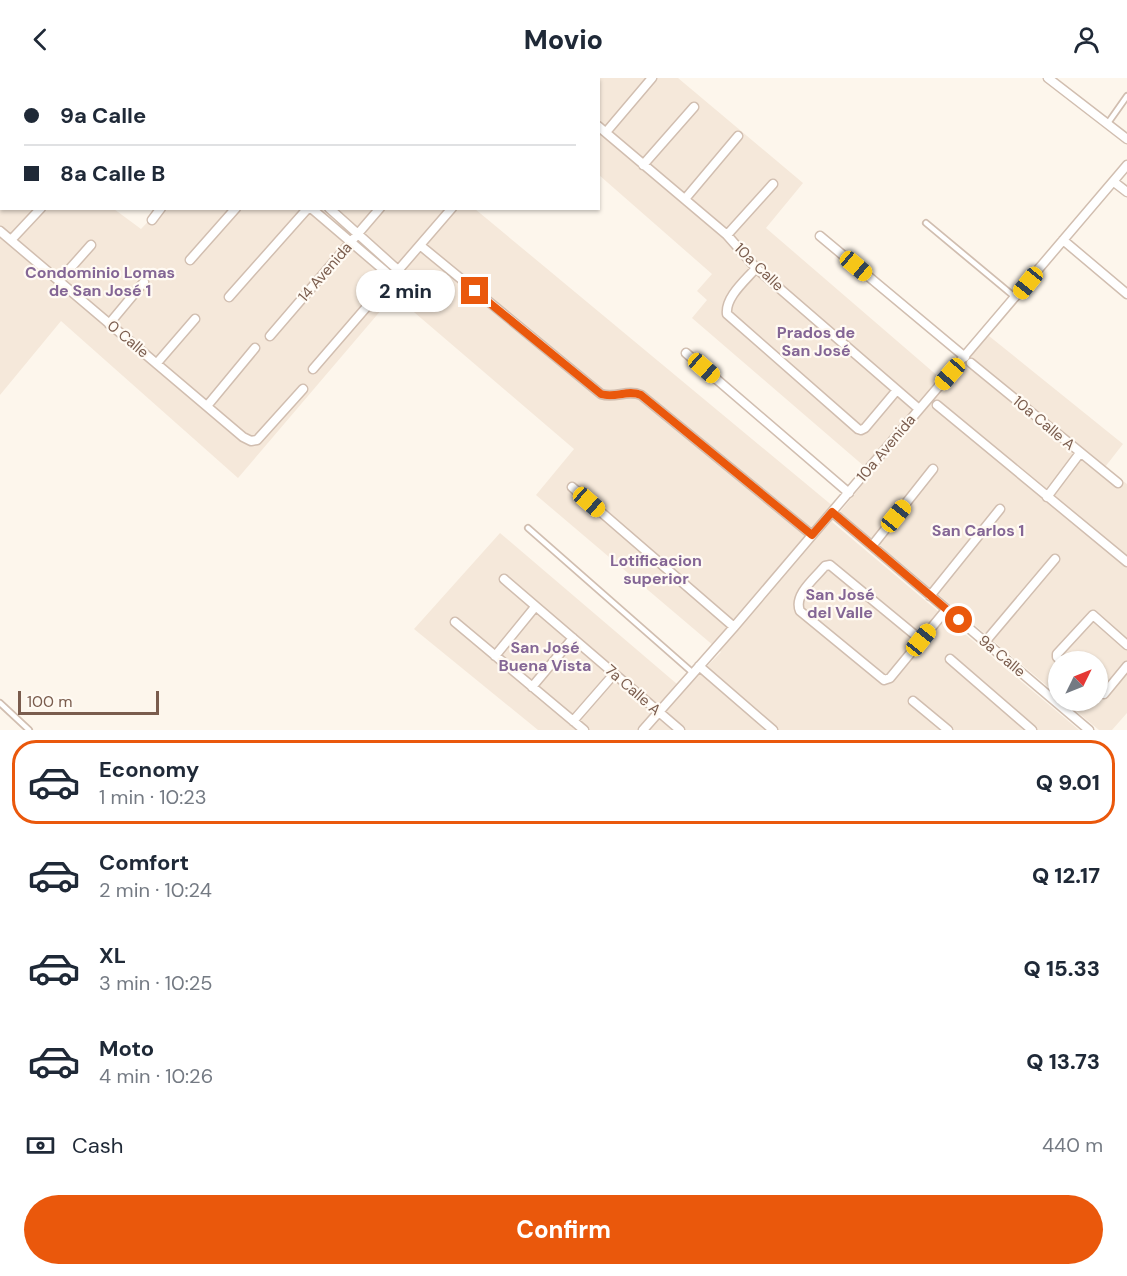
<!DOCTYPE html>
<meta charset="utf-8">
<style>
:root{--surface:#fff;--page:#f2f2f3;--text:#1f2937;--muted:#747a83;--line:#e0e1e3;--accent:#ea580c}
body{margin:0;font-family:"DM Sans",sans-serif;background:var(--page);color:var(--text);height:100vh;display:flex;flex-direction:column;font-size:22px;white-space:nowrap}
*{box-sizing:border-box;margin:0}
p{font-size:20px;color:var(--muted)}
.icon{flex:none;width:33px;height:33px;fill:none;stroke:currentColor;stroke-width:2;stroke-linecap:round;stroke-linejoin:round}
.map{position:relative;height:652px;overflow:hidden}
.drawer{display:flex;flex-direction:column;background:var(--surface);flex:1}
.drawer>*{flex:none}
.hud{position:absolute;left:0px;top:0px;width:600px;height:132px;box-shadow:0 2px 4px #0004;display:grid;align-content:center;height:132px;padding:0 24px;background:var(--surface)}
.needle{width:39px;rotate:47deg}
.buttons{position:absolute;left:1048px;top:573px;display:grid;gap:12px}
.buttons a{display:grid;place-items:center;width:60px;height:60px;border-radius:50%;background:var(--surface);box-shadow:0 2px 4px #0004;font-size:30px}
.scale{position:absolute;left:18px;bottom:15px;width:141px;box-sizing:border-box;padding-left:6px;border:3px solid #7a5c4d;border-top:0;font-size:16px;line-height:21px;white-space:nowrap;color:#7a5c4d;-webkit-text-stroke:4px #fffaf3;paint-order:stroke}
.end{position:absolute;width:27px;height:27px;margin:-14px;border:8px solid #ea580c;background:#fff;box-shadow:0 0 0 3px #fff}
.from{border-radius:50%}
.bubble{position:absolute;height:42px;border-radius:21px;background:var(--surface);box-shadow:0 2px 4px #0004;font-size:20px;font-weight:800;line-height:42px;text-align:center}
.car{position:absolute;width:18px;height:36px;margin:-18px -9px;border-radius:8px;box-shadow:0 0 4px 2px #0007;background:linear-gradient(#f5c518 24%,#345 0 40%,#f5c518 0 76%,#345 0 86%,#f5c518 0)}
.hud b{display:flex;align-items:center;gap:21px;height:57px;font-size:22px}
.hud b+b{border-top:2px solid var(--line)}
.hud i{width:15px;height:15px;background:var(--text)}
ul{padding:10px 0 0;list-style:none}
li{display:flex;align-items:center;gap:18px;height:84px;margin:0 12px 9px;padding:0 12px;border:3px solid transparent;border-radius:24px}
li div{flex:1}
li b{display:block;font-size:22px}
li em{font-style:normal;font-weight:800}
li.on{border-color:var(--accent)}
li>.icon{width:54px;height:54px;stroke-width:1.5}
.pay{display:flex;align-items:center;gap:15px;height:66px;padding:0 24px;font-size:22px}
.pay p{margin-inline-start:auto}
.action{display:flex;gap:12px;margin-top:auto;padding:12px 24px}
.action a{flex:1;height:69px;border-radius:36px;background:var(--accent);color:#fff;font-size:24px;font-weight:800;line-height:69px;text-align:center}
header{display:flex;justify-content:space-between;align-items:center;height:78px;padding:0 24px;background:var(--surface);font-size:27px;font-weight:800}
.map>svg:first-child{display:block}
.residential{fill:#f5e8da}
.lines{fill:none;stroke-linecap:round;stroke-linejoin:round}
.service-casing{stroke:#d1beb0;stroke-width:8}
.minor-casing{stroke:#d1beb0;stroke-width:11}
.service{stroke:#fff;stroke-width:4.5}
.minor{stroke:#fff;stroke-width:8}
.route{stroke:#ea580c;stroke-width:8}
.labels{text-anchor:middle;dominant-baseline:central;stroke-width:4.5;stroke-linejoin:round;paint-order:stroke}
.street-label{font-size:15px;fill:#7a5c4d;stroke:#fffaf3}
.neighbourhood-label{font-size:16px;font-weight:bold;fill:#846695;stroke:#fffaf3}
</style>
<header><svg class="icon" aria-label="back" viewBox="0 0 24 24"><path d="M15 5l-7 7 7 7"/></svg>Movio<svg class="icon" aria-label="person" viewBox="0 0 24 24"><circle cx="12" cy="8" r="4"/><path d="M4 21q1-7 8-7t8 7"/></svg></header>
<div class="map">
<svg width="1127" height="652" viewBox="0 0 1127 652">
<rect width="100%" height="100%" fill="#fdf6ec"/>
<path class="residential" d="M575,0H678L803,105L766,150L947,306L989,258L1123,366L1105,389L1127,406V635L1112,652H1099L1064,623L1098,622V584H1059V618L840,434L832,444L1079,652H538L414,551L500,455L684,612L721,574L536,417L574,371L394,217L238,400L61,243L0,317V46L2,130L114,131L141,151L160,131H475L840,434L872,395L692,240L707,222L697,213L712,196L599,97L598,2L573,1Z"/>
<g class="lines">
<g class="service-casing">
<path id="service" d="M1108,45L1127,18
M926,145L1016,220
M528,450L693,595
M0,625L29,652"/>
</g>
<g class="minor-casing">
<path id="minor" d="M310,0L312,2
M1048,0L1127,61
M269,2L270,0
M362,2L363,0
M574,2L575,0
M598,48L727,157L756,190L919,331
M607,53L652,0
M0,82L2,80
M643,87L694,29
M1114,104L1127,114
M685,121L738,58
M311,130L393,200
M329,130L399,193
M152,142L161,130
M0,153L243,359L251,363L257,362L303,311
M727,157L773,106
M820,158L965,279
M11,162L41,130
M1063,162L1127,216
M421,168L601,316C615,321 627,311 641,317L812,457
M190,182L236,130
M756,190C746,202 725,219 727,236L858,351L861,352L865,350L897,312
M59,203L91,167
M229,219L308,130
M109,246L144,204
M270,258L380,130
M686,275L849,415
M157,285L195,241
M971,285L1118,405
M313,291L452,130
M937,327L1127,484
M207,328L255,270
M572,409L734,549
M1047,419L1080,375
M832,434L1089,652
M872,468L933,391
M504,501L680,652
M930,518L1000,431
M455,544L584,652
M921,562L830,487L825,488C815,500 793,517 800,533L884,602L890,600L946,532
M985,564L1055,481
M495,578L535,529
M950,581L1032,652
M1062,584L1057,579V576L1093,537L1127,567
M699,588L773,652
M532,609L573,560
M1098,614L1104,616L1127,588
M913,623L948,652
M573,643L614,596
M643,652L734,549L1127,87"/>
</g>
<use href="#service" class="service"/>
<use href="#minor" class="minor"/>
</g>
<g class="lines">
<path class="route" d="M475,213L601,316C615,321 627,311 641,317L812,457L832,434L959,542"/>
</g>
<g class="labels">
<g class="street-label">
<text transform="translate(759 189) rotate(44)">10a Calle</text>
<text transform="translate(325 194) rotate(-49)">14 Avenida</text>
<text transform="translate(128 261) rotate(40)">0 Calle</text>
<text transform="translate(1044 345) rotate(40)">10a Calle A</text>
<text transform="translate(886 370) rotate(-50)">10a Avenida</text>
<text transform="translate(1002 578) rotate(40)">9a Calle</text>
<text transform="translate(633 612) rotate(41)">7a Calle A</text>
</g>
<g class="neighbourhood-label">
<text x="100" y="194">Condominio Lomas<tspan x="100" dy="18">de San José 1</tspan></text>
<text x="816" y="254">Prados de<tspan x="816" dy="18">San José</tspan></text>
<text x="978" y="452">San Carlos 1</text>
<text x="656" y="482">Lotificacion<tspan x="656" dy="18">superior</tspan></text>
<text x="840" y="516">San José<tspan x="840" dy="18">del Valle</tspan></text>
<text x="545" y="569">San José<tspan x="545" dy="18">Buena Vista</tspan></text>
</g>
</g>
</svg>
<div class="buttons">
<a><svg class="needle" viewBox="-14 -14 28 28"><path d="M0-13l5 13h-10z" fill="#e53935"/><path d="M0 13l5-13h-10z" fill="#747a83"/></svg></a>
</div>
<div class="scale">100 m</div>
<i class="end from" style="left:959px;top:542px"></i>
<i class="end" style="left:475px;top:213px"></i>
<div class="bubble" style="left:356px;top:192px;width:99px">2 min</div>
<i class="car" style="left:856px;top:188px;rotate:130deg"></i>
<i class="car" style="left:1028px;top:205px;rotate:219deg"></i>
<i class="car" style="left:704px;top:290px;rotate:131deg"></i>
<i class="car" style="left:950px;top:296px;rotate:221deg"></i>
<i class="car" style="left:589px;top:424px;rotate:131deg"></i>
<i class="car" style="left:896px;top:438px;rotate:39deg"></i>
<i class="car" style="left:921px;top:562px;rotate:39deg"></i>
<div class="hud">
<b><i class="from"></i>9a Calle</b>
<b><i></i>8a Calle B</b>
</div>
</div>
<section class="drawer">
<ul>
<li class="on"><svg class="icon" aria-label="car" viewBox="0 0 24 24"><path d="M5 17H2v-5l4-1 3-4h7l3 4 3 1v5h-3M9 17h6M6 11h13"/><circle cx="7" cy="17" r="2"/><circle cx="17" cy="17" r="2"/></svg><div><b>Economy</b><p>1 min · 10:23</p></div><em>Q 9.01</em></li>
<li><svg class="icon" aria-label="car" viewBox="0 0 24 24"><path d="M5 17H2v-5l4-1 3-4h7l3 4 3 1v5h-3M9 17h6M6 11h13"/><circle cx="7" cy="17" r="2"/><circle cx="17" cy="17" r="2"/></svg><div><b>Comfort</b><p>2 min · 10:24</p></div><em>Q 12.17</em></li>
<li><svg class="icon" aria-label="car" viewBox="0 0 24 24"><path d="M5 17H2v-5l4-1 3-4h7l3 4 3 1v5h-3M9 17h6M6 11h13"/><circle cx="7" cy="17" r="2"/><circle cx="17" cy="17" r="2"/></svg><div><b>XL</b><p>3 min · 10:25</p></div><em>Q 15.33</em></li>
<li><svg class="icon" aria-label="car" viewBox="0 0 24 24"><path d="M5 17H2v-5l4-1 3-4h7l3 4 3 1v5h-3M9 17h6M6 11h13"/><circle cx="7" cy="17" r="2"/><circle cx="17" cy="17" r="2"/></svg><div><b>Moto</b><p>4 min · 10:26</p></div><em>Q 13.73</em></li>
</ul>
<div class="pay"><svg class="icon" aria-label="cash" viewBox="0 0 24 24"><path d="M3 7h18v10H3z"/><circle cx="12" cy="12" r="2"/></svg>Cash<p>440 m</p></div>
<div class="action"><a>Confirm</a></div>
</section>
